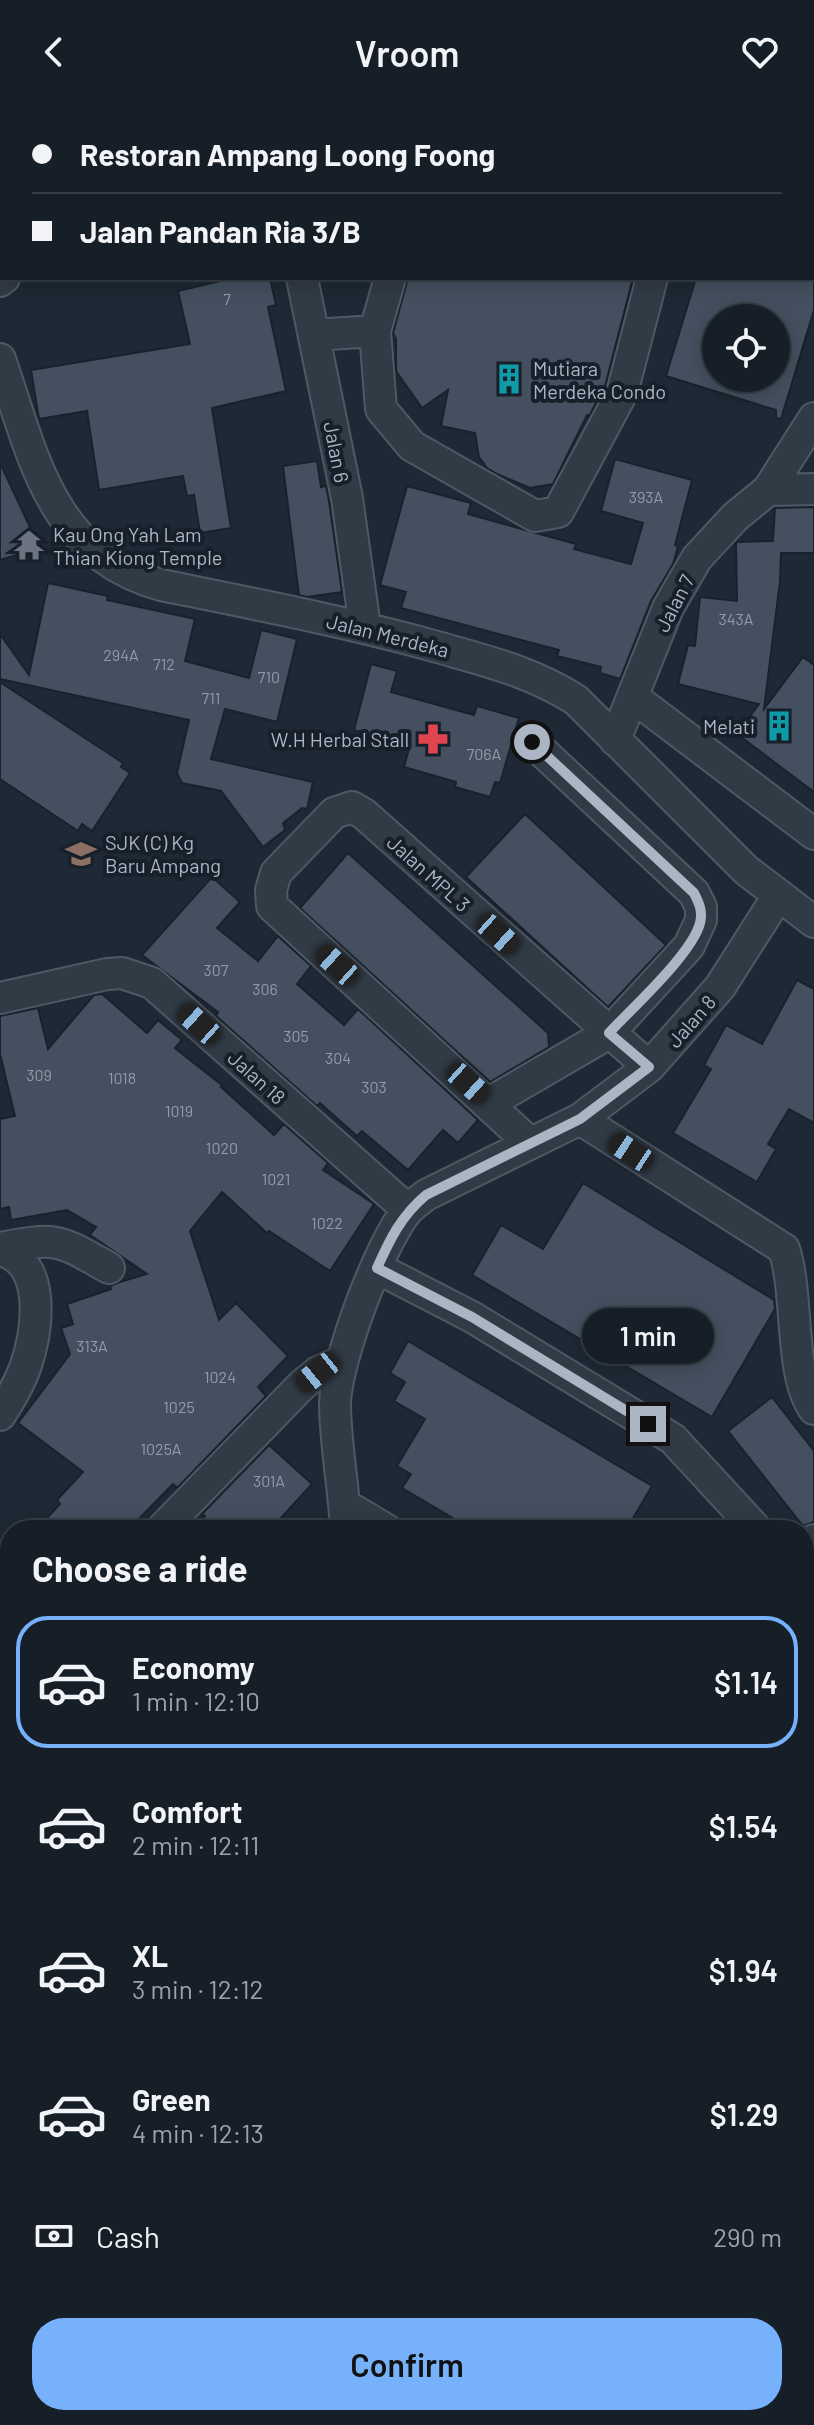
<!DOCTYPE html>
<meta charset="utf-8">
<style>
:root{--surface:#161f28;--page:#1f2730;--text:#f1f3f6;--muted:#9ea2a8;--line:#353d45;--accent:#78b1fb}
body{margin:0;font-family:Barlow,sans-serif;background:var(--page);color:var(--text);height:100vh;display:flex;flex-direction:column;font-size:30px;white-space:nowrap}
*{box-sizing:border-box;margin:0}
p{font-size:26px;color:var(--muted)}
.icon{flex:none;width:44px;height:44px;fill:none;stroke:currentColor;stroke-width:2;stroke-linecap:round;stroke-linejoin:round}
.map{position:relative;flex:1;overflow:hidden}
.side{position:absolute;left:0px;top:1416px;width:814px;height:906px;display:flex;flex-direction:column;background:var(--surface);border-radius:32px 32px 0 0;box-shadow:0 4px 20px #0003,0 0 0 2px var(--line)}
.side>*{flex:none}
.banner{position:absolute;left:0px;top:0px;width:814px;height:176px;box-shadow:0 4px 20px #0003,0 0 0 2px var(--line);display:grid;align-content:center;height:176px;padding:0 32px;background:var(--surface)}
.controls{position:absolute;left:702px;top:200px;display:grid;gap:16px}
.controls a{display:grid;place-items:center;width:88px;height:88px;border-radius:50%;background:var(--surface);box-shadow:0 4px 20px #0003,0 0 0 2px var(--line);font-size:40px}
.end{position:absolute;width:36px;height:36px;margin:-18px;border:10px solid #abb5c3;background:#111;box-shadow:0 0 0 4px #111}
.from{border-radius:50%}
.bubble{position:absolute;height:56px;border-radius:28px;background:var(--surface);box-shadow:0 4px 20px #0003,0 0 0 2px var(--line);font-size:26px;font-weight:600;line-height:56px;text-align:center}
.car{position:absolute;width:24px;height:48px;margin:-24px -12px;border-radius:10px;box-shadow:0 0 6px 2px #0007;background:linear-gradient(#222 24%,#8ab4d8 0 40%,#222 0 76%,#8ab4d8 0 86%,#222 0)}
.banner b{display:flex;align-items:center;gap:28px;height:76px;font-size:30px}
.banner b+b{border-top:2px solid var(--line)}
.banner i{width:20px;height:20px;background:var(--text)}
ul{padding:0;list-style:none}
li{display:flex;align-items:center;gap:24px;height:132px;margin:0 16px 12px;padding:0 16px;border:4px solid transparent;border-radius:32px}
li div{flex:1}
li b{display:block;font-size:30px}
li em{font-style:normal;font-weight:600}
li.active{border-color:var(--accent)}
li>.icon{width:72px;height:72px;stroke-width:1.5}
h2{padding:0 32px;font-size:36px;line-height:96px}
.pay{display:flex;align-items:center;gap:20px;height:88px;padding:0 32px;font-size:30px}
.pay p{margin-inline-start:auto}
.button{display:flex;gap:16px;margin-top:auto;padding:16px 32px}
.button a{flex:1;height:92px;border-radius:32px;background:var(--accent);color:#111;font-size:32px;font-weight:600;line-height:92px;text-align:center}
header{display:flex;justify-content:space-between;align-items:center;height:104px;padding:0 32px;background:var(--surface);font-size:36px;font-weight:600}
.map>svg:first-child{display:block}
.green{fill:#203536}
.building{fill:#44505f;stroke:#19222c;stroke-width:2;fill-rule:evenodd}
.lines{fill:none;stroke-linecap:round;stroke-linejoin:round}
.minor-casing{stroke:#4f5864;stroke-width:34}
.minor{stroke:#313b46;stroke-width:30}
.route{stroke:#abb5c3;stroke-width:10}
.labels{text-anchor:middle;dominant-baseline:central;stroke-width:8;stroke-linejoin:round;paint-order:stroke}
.number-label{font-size:16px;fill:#919caa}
.poi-label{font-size:20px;fill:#abb5c3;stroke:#17202a;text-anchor:start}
.street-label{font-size:20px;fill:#abb5c3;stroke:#17202a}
</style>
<header><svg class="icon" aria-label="back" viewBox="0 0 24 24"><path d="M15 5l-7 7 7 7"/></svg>Vroom<svg class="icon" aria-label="heart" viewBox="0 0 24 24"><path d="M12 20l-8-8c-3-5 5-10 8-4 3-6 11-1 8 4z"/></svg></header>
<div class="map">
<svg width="814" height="2321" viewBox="0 0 814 2321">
<rect width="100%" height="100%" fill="#1e2935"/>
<path class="green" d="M814,1956V2133L804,2143V1963Z
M283,2312H512L503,2321H278Z"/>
<path class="building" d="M233,174H270L276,201L268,203L286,287L212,304L231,424L200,429L194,391L187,392L183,372L99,386L87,307L39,315L31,266L190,240L178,187Z
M408,174H633L605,282L589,312L587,311L553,380L530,384L497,370L487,364L479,353L475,329L441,322L448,286L422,304L396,267V235L393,229Z
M696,174H814V206L781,315L776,314V306L666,272ZM716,214H776V274H716Z
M615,355L692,376L675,441L678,442L673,460L651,497L620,575L600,569L601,563L557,552L559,546L401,504L406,488L380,481L407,382L471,399L468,410L576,440L574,445L631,460L643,419L601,407Z
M317,357L321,383L326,382L329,397L342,488L307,493L299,491L283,362Z
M0,359L36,436V445L0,456Z
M814,403V449H781L780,477L764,605L803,553L814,561V688L737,630L759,600L678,580L688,541L695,542L700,493L737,497L736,438L773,437L775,404Z
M48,479L108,492L107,496L195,515L185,557L249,574L261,526L297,535L277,618L225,605L211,655L313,678L307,705L302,704L283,719L285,726L263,743L221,687L182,679L177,669L189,616L0,575V530L29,571Z
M371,560L397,567L391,588L474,611L477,602L519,614L500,679L495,678L490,693L455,683L456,678L404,663L410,641L354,626Z
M0,578L123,659L121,663L130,669L92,727L82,720L78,727L0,675Z
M525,710L666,841L608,903L466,773Z
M348,749L548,929L549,943L490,978L300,804Z
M212,773L240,798L217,824L258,857L278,832L311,862L297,880L344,921L358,905L478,1016L458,1039L443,1026L408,1066L362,1027L357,1032L320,999L317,1002L216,912L218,908L142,851Z
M797,876L814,885V1019L789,1005L768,1040L776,1045L757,1078L673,1029L711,965L704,961L726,921L762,940Z
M102,890L147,929L158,916L182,936L175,944L223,982L221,983L274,1031L284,1020L328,1059L323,1066L374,1100L330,1167L269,1127L267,1129L222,1088L190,1127L219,1216L236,1199L288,1252L258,1283L266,1292L177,1384L173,1380L128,1426H36L60,1400L57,1396L83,1368L18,1319L70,1250L61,1224L73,1220L67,1200L111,1185L110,1182L120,1178L147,1170L90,1131L96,1123L67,1106L11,1116L9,1103L0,1105V1015L15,1012L0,950V912L38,904L48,945L94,891Z
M583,1079L774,1196L775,1205L712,1313L472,1171L501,1121L543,1145Z
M408,1237L652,1382L626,1426H473L402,1384L411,1370L397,1362L425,1315L394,1297L405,1278L390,1269Z
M772,1293L814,1347V1418L803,1422L728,1327Z
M269,1341L312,1380L270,1426H191L205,1412L202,1410Z"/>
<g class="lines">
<g class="minor-casing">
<path id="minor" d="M102,0V2
M265,0L266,2
M339,2L340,0
M705,2L706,0
M0,61L2,62
M302,174L347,394L365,523
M390,174L375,227L381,305L412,342L535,412L558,408L622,289L652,174
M0,177L4,174
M314,231L375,227
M0,255C33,351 50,450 161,481C255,500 348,518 441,544C490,558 532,568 576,596L746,766L814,818
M768,386L814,314
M633,593L814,730
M615,636L668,504L697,454L735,413L768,386L814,385
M0,894L107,870L122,869L152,879L408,1106
M489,999L609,929L689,842L701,816V803L694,789L532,638
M580,1015L784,1145C799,1190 789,1270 814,1305
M530,1039L272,802L271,786L276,769L334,709L352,703L364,710L649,963
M0,1144C58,1133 58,1135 109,1164
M0,1146C47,1157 38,1225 26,1261C20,1279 10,1295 0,1311
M377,1164L472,1213L673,1335L757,1426
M345,1401L387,1426
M161,1426L302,1281L318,1268L342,1257
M346,1426C344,1385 336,1344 335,1303C334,1261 380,1139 407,1107C412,1101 420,1096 426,1091L580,1015L649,963L720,883L778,792
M804,1442L814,1436
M0,1514L10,1511
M804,1639L814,1632
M0,1688L10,1701
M0,1784L10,1797
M0,1931L10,1923
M804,1932L814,1926
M804,2161L814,2151
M0,2207L10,2199
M804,2247L814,2249
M40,2321L52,2312
M259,2321L266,2312
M514,2321L522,2312
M700,2321L702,2312"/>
</g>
<use href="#minor" class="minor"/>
</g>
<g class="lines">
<path class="route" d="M532,638L694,789C699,799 703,807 700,819C692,850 633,903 609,929L649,963L580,1015L426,1091C401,1112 390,1135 377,1164L472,1213L648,1320"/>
</g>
<defs>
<g id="building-bare" transform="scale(2.4)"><path d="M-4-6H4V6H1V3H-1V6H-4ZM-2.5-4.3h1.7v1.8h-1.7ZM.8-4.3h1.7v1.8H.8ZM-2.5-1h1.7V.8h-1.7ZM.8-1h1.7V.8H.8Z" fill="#0f9aa8" stroke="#17202a" stroke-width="2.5" paint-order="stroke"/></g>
<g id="temple-bare" transform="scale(2.4)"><path d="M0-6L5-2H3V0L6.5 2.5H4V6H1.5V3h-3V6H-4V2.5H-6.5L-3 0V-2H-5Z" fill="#6b7280" stroke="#17202a" stroke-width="2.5" paint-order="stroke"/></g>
<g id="pharmacy-bare" transform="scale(2.4)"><path d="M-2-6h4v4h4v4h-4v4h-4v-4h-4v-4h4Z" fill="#e0444e" stroke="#17202a" stroke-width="2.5" paint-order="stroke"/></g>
<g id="school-bare" transform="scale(2.4)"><path d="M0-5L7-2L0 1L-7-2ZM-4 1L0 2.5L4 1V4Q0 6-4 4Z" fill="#8d6e63" stroke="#17202a" stroke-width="2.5" paint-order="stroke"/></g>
</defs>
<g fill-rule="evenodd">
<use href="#building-bare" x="509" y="275"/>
<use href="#temple-bare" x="29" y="441"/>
<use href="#building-bare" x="779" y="622"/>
<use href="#pharmacy-bare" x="433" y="635"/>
<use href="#school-bare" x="81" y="750"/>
</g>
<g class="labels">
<g class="number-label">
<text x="227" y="194">7</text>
<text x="646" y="392">393A</text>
<text x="736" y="514">343A</text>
<text x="121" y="550">294A</text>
<text x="164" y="559">712</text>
<text x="269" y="572">710</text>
<text x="211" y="593">711</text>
<text x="484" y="649">706A</text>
<text x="216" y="865">307</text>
<text x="265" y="884">306</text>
<text x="296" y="931">305</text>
<text x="338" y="953">304</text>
<text x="39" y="970">309</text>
<text x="122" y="973">1018</text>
<text x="374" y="982">303</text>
<text x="179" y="1006">1019</text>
<text x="222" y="1043">1020</text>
<text x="276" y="1074">1021</text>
<text x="327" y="1118">1022</text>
<text x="92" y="1241">313A</text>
<text x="220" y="1272">1024</text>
<text x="179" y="1302">1025</text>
<text x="161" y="1344">1025A</text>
<text x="269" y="1376">301A</text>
</g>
<g class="poi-label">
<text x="533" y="264">Mutiara<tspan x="533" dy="23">Merdeka Condo</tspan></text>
<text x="53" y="430">Kau Ong Yah Lam<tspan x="53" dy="23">Thian Kiong Temple</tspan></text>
<text x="755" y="622" text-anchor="end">Melati</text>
<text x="409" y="635" text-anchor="end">W.H Herbal Stall</text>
<text x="105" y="738">SJK (C) Kg<tspan x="105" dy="23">Baru Ampang</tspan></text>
</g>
<g class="street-label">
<text transform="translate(337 348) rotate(79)">Jalan 6</text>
<text transform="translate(674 499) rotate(-63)">Jalan 7</text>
<text transform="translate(388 531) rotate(14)">Jalan Merdeka</text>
<text transform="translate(429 769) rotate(42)">Jalan MPL 3</text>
<text transform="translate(691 917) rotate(-49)">Jalan 8</text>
<text transform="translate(257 973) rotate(42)">Jalan 18</text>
</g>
</g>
</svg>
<div class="controls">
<a><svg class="icon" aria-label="locate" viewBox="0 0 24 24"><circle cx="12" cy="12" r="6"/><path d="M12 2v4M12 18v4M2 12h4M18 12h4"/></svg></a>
</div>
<i class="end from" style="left:532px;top:638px"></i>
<i class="end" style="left:648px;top:1320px"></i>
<div class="bubble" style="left:582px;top:1204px;width:132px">1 min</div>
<i class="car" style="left:498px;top:830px;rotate:132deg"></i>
<i class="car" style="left:337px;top:861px;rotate:312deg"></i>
<i class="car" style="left:199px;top:920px;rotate:312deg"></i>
<i class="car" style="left:468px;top:979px;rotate:132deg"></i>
<i class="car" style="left:631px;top:1048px;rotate:303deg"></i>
<i class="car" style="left:318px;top:1268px;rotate:231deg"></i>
<div class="banner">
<b><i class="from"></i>Restoran Ampang Loong Foong</b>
<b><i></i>Jalan Pandan Ria 3/B</b>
</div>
<section class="side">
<h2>Choose a ride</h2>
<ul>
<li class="active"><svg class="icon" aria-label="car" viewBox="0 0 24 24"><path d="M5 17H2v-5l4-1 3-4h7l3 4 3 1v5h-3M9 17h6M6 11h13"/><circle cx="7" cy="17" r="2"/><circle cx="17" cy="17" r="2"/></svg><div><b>Economy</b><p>1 min · 12:10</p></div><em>$1.14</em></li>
<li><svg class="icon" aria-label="car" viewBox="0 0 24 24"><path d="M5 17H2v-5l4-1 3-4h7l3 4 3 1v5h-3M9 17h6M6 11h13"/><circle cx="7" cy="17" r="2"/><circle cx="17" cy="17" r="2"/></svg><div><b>Comfort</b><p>2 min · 12:11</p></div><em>$1.54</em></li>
<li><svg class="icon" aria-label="car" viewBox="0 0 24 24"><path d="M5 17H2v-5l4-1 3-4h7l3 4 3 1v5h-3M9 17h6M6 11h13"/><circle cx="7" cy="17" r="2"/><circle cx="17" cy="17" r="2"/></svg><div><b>XL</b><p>3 min · 12:12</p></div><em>$1.94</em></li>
<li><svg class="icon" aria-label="car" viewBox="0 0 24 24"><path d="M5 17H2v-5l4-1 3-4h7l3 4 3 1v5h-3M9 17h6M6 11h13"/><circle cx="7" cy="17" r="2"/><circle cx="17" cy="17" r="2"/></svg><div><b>Green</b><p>4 min · 12:13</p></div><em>$1.29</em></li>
</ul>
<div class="pay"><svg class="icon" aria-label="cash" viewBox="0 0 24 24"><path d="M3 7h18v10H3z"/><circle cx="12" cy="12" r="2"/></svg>Cash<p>290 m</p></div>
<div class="button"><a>Confirm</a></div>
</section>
</div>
